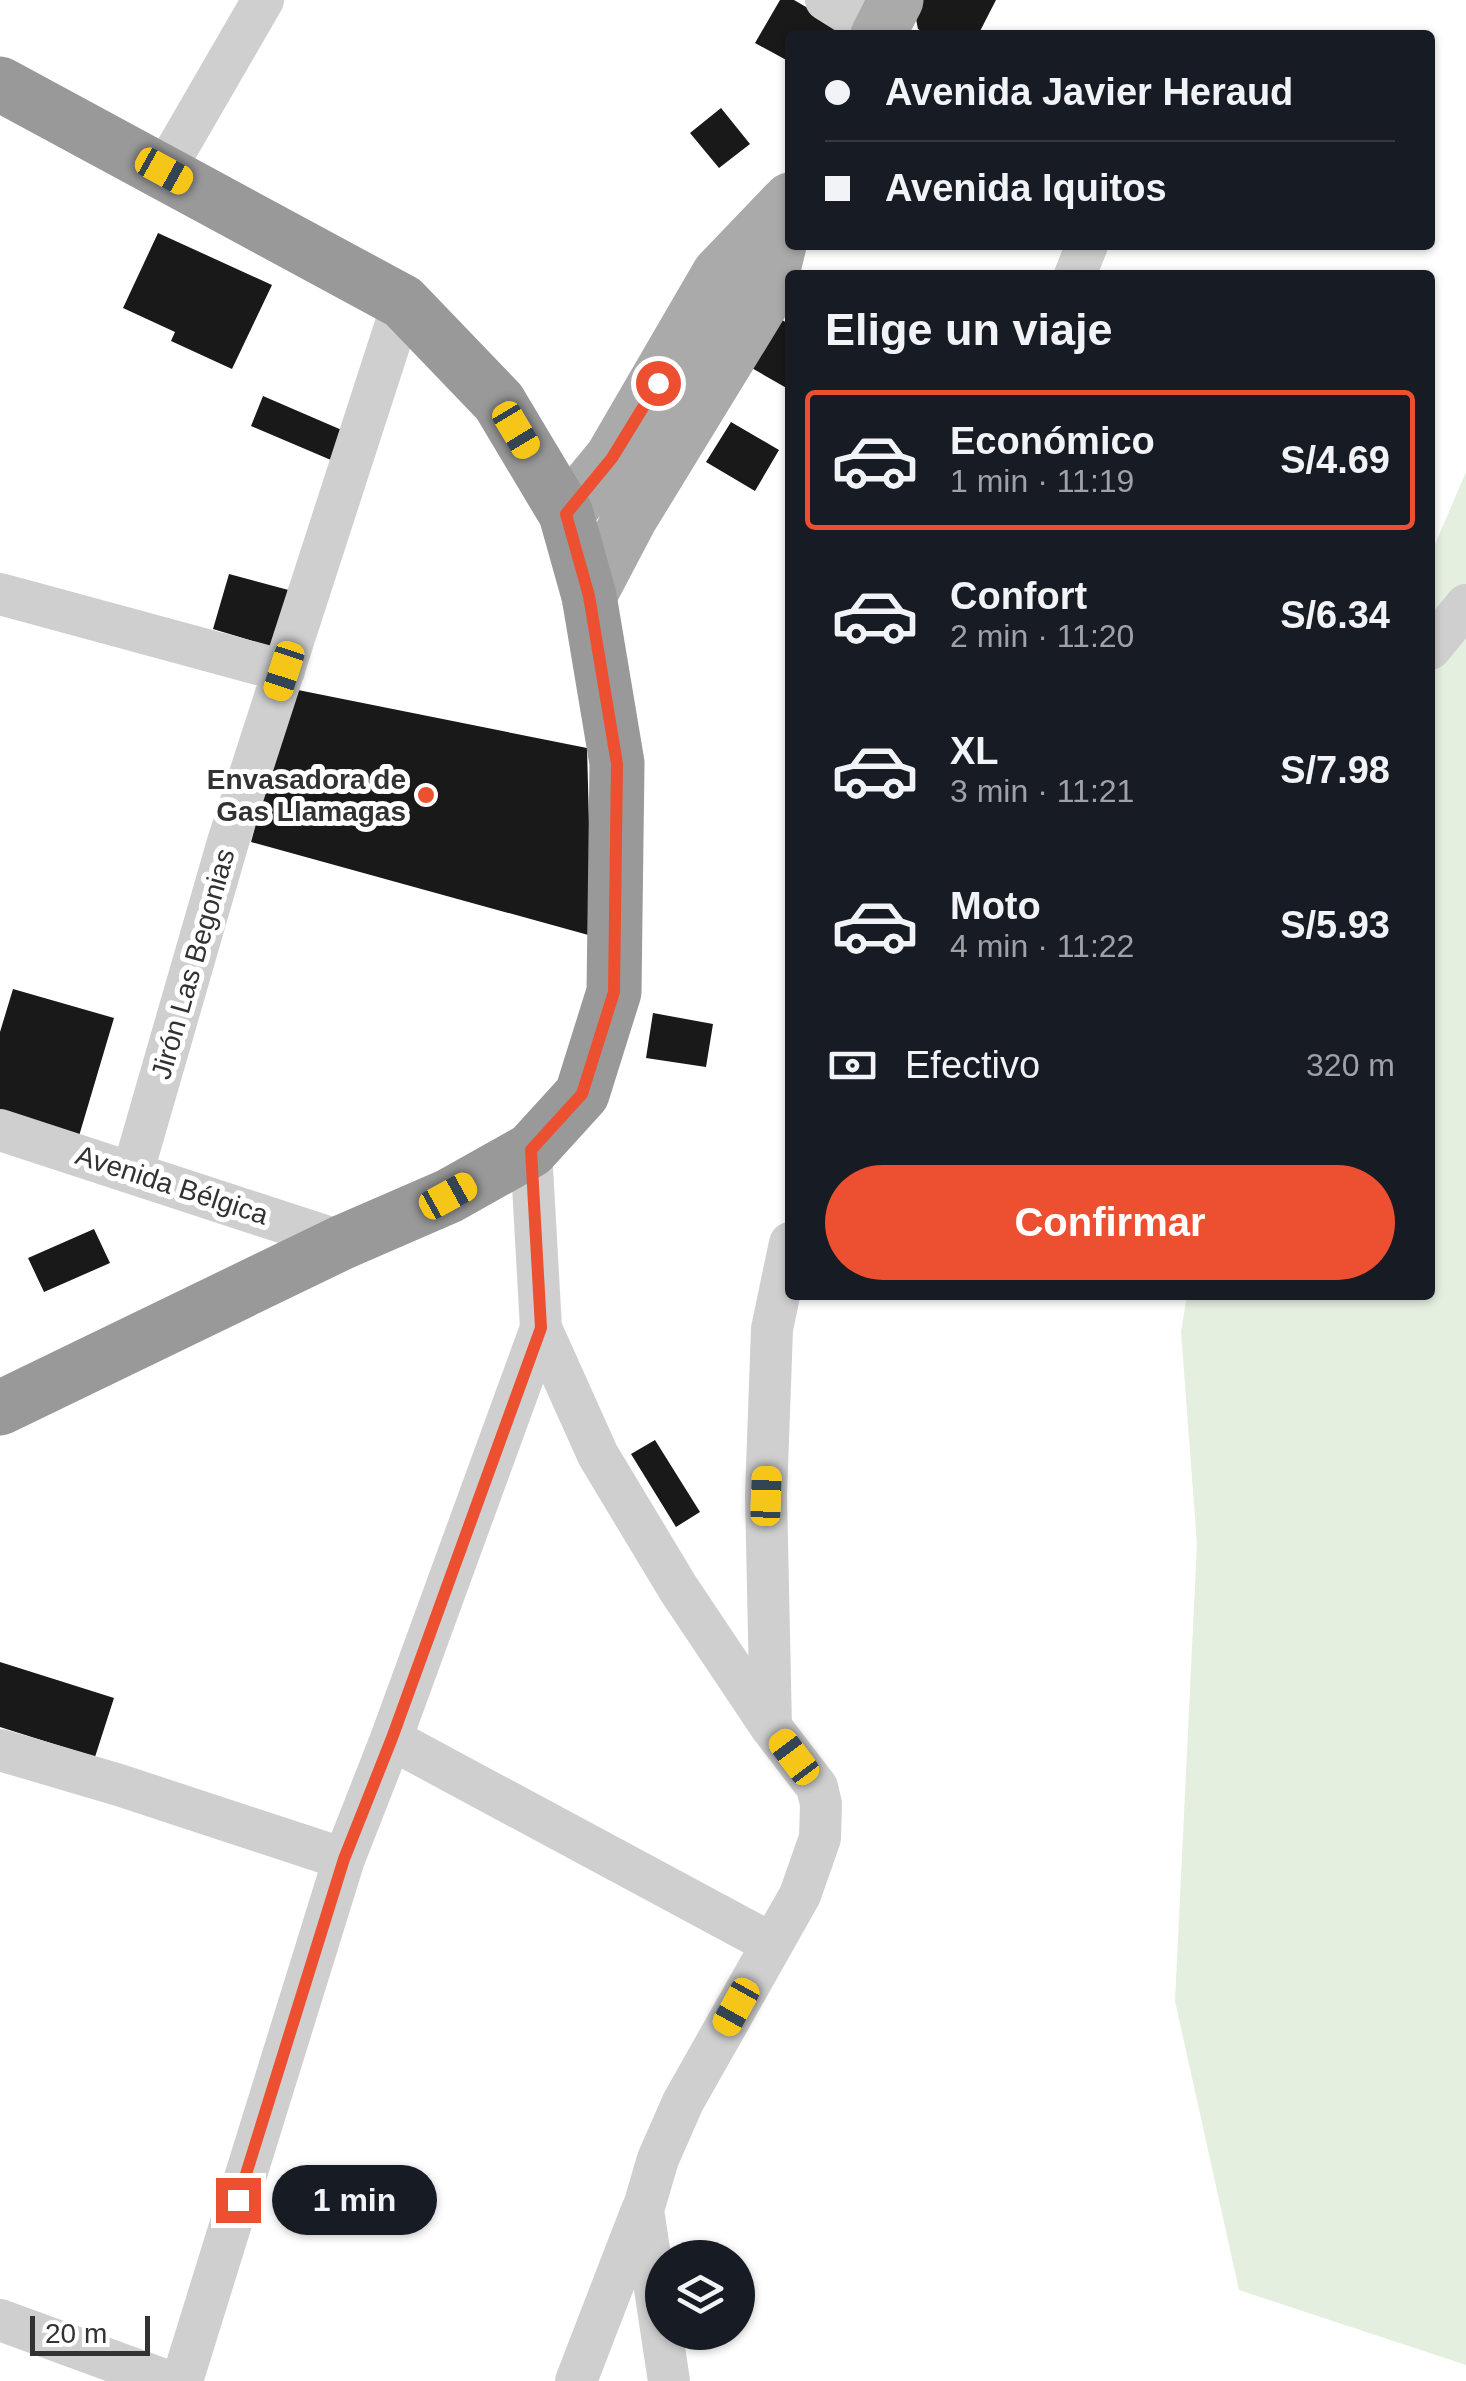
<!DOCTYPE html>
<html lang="es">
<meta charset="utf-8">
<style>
:root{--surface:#171b24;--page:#242831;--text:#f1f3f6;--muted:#9ea1a6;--line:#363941;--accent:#ec5030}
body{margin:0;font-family:Helvetica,sans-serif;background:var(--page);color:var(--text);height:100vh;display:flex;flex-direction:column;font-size:38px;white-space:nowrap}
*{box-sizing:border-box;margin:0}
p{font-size:32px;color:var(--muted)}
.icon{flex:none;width:55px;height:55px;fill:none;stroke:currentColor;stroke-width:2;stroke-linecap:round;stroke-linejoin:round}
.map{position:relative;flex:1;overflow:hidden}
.side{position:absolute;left:785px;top:270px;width:650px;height:1030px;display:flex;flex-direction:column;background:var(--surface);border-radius:10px;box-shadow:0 2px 8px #0004}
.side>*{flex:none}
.top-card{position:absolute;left:785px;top:30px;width:650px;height:220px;border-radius:10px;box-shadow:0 2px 8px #0004;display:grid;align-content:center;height:220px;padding:0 40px;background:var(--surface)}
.fabs{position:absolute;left:645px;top:2240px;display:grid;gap:20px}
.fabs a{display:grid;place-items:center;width:110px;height:110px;border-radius:50%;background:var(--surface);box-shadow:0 2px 8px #0004;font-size:50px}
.scale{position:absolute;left:30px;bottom:25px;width:120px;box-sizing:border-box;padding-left:10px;border:5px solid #323232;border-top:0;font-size:28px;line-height:35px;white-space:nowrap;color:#323232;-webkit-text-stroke:8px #fff;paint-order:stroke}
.end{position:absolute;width:45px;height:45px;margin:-22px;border:12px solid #ec5030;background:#fff;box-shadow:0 0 0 5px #fff}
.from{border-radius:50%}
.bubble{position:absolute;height:70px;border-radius:35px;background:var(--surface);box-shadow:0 2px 8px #0004;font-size:32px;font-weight:800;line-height:70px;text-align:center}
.car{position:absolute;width:30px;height:60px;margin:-30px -15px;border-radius:12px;box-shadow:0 0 8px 2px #0007;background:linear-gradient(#f5c518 24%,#345 0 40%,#f5c518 0 76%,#345 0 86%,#f5c518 0)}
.top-card b{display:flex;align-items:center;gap:35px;height:95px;font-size:38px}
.top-card b+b{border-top:2px solid var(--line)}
.top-card i{width:25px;height:25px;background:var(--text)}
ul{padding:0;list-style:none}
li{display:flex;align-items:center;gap:30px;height:140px;margin:0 20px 15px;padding:0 20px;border:5px solid transparent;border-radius:10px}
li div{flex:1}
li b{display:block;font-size:38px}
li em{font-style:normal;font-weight:800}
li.on{border-color:var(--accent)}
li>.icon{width:90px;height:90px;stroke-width:1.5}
h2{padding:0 40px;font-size:45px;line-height:120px}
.pay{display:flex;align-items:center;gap:25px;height:110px;padding:0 40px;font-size:38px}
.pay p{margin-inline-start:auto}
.cta{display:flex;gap:20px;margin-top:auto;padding:20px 40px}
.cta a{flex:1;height:115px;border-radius:60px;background:var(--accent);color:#fff;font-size:40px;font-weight:800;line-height:115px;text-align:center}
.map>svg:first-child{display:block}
.green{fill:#e4efe0}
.building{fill:#191919}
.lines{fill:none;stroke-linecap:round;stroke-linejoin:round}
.minor{stroke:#cfcfcf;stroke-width:42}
.major{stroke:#aaa;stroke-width:55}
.highway{stroke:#999;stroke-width:55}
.route{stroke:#ec5030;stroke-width:12}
.poi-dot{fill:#ec5030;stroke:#fff;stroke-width:4}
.labels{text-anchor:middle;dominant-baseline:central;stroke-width:10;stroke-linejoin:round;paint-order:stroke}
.poi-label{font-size:28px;font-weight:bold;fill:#323232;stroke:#fff;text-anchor:end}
.street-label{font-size:28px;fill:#323232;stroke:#fff}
</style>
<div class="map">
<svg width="1466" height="2381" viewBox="0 0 1466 2381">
<rect width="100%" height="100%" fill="#fff"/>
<path class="green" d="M1466,472V2365L1239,2290L1175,2001L1197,1544L1181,1332L1187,1295H1430V556Z"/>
<path class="building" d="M780,0H794L837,25L832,35H790V62L755,43Z
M919,0H996L978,35H929L918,29L914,9Z
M721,108L750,144L719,168L690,133Z
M158,233L272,285L232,369L171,341L175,332L123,308Z
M779,318L790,325V390L750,367Z
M263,396L351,434L338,463L251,426Z
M731,422L779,450L755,491L706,462Z
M229,574L296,592L279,649L213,629Z
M293,689L587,748L592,936L251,842Z
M13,989L114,1018L79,1136L0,1113V1032Z
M653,1013L713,1024L706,1067L646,1058Z
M94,1229L110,1263L44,1292L28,1258Z
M655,1440L700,1512L676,1527L631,1454Z
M0,1662L114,1698L95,1757L0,1727Z"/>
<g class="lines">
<path class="minor" d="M826,0L882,35
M164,171L263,0
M1075,275L1087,245
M0,594L284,671
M1430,649L1466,605
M0,1130L343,1242
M133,1171L228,842L403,302
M541,1328L598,1455L678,1588L771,1727L817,1787L821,1804L820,1838L800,1895L683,2102L658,2159L643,2210L669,2381
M771,1727L766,1495L772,1329L790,1243
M391,1739L772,1944
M0,1750L119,1785L344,1859
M0,2320L167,2381
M182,2381L344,1859L391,1739L541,1328L531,1150
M576,2381L642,2210"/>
<path class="major" d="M878,35L896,0
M566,514L612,458L719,274L787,203
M589,596L630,518L767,294L790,200"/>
<path class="highway" d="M0,84L403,302L499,402L566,514L589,596L617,763L614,992L582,1094L531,1150L449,1196L343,1242L0,1408"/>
</g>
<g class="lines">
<path class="route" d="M238,2200L344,1859L392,1738L541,1328L531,1150L582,1094L614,992L617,764L589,596L566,514L612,458L658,383"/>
</g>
<circle class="poi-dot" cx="426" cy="795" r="10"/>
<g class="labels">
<g class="poi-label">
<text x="406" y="779">Envasadora de<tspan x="406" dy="32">Gas Llamagas</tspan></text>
</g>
<g class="street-label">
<text transform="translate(193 964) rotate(-74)">Jirón Las Begonias</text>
<text transform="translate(172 1185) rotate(18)">Avenida Bélgica</text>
</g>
</g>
</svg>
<div class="fabs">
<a><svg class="icon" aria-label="layers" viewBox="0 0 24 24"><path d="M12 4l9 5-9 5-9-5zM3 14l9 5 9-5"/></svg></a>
</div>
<div class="scale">20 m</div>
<i class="end from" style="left:658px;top:383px"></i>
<i class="end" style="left:238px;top:2200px"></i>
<div class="bubble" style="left:272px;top:2165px;width:165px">1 min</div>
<i class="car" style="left:164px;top:171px;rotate:119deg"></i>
<i class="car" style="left:516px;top:430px;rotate:149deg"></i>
<i class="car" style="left:284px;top:671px;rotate:198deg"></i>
<i class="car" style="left:448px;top:1196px;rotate:61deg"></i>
<i class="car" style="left:766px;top:1496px;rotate:2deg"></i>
<i class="car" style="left:794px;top:1757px;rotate:323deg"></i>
<i class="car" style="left:736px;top:2007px;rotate:209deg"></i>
<div class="top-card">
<b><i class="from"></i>Avenida Javier Heraud</b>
<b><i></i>Avenida Iquitos</b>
</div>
<section class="side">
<h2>Elige un viaje</h2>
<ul>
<li class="on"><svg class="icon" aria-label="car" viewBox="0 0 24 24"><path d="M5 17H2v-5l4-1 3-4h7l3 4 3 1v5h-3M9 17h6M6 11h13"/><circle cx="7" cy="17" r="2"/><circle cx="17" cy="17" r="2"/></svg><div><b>Económico</b><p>1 min · 11:19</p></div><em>S/4.69</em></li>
<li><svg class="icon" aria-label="car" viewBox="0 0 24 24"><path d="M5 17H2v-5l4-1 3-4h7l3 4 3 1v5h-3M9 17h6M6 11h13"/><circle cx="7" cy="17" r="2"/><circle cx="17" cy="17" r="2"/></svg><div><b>Confort</b><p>2 min · 11:20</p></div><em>S/6.34</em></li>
<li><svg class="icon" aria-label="car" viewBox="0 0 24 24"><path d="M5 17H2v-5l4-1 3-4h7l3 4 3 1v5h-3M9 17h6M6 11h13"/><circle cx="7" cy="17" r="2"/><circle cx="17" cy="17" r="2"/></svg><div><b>XL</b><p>3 min · 11:21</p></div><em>S/7.98</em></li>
<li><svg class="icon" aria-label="car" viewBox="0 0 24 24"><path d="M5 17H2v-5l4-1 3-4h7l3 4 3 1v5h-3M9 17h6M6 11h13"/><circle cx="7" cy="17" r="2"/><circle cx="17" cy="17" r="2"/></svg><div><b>Moto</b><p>4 min · 11:22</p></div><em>S/5.93</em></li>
</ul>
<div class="pay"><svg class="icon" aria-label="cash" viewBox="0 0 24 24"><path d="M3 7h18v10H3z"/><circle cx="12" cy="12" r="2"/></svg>Efectivo<p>320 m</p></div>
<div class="cta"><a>Confirmar</a></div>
</section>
</div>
